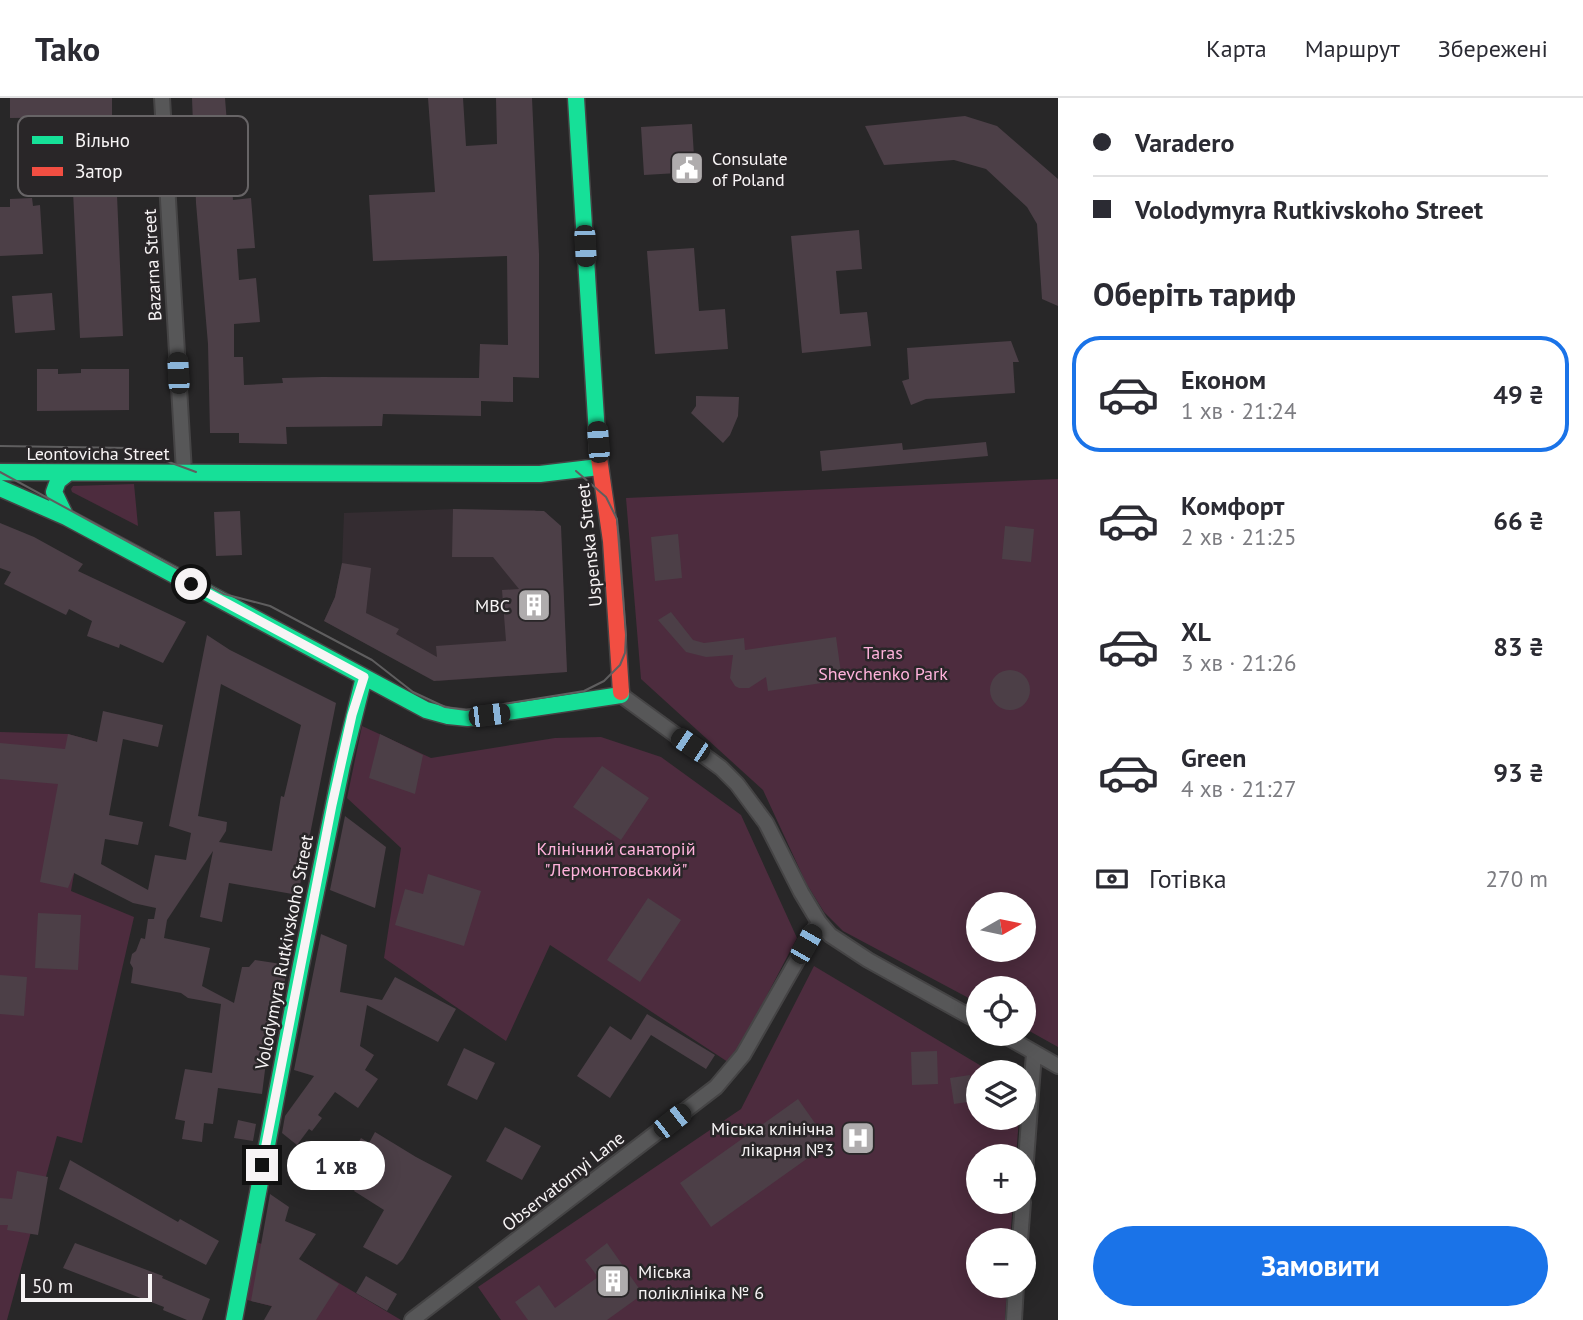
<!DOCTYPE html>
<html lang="uk">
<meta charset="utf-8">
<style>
:root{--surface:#fff;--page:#f7f7f7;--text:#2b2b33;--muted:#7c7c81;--line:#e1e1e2;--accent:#1a73e8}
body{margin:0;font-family:"PT Sans",sans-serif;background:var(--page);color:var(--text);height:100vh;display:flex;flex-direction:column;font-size:26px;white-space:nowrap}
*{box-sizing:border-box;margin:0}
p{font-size:23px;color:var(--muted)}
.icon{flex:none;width:38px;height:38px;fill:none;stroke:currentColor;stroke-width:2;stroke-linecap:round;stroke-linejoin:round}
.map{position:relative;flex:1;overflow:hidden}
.sheet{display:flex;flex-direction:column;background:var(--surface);width:525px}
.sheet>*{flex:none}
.hud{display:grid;align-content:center;height:154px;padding:0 35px;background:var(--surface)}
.needle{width:46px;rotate:81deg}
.controls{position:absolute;left:966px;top:794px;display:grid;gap:14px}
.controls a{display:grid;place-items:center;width:70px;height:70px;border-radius:50%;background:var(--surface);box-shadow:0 4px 18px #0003;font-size:35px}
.scale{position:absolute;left:21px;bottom:18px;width:131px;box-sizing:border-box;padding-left:7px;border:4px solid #f7f4f5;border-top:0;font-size:19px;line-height:24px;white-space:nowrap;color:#f7f4f5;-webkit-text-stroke:5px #292628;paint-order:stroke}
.end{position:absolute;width:32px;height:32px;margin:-16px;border:9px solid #f7f4f5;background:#111;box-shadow:0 0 0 4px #111}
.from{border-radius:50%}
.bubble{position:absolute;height:49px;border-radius:24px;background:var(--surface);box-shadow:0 4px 18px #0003;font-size:23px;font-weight:700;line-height:49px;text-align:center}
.car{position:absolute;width:21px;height:42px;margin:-21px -10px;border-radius:9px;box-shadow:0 0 5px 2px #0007;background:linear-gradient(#222 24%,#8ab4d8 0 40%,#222 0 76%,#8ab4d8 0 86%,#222 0)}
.hud b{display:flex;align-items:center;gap:24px;height:66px;font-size:26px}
.hud b+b{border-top:2px solid var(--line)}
.hud i{width:18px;height:18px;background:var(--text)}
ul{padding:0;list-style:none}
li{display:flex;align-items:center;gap:21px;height:116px;margin:0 14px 10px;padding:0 21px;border:4px solid transparent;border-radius:28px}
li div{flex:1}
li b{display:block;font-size:26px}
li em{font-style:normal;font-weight:700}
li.on{border-color:var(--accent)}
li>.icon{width:63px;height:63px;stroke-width:1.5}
h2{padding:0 35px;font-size:32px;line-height:84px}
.pay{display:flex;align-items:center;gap:18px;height:77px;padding:0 35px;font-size:26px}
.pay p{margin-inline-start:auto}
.primary-button{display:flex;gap:14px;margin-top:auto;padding:14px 35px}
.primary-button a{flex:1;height:80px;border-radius:42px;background:var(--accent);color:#fff;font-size:28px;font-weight:700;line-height:80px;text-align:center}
header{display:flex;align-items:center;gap:42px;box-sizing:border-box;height:98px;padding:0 35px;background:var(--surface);border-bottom:2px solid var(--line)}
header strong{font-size:33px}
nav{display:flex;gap:38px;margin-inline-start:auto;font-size:24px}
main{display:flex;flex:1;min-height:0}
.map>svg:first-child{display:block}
.built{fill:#342c31}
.green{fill:#4d2c3e;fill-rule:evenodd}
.building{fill:#4c3f47;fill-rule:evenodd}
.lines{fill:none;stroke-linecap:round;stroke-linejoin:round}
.street-casing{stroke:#454445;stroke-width:18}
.fast-casing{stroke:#454445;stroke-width:19}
.jam-casing{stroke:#454445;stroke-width:19}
.street{stroke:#575758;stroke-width:14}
.fast{stroke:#16e098;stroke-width:16}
.jam{stroke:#f24e42;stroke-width:16}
.tram{stroke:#5f5e5f;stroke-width:2}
.route{stroke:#f7f4f5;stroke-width:9}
.labels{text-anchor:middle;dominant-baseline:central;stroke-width:5;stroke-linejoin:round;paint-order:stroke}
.poi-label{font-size:18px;fill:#f7f4f5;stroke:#292628;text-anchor:start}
.street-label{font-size:18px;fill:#f7f4f5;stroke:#292628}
.park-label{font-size:18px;fill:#ffb2db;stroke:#292628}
.key{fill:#292628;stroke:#676466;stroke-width:2}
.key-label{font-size:19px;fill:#f7f4f5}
</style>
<header>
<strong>Tako</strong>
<nav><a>Карта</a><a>Маршрут</a><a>Збережені</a></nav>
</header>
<main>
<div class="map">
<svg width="1058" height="1222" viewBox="0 0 1058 1222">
<rect width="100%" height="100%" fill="#282728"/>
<path class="built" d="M453,411L535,412L541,419L546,414L553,423L561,437L567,574L439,583L420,575L324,523L335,499L342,465L344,415Z"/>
<path class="green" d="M1058,381V949L1024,930V891H978V905L843,833L824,814L806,785L763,692L641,581L626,400ZM978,807H1024V852H978Z
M134,386L138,428L72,394L71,391L73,388Z
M362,628L431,660L555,640L601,639L661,659L741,717L797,840L731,966L550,847L506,943L384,860L401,750L347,700Z
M0,634L68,636L97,644L71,793L134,819L82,1045L57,1038L7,1222H0Z
M814,868L993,975H978V1020H1019L1016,1059H978V1104H1013L1010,1143H978V1188H1007L1005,1222H501L478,1189L741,1011Z
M257,1144L307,1166L401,1222H298L271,1208L240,1200Z"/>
<path class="building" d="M10,0H112V19L10,20Z
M192,0H225L233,102L251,100L255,150L237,151L239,182L256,180L260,224L234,226V259H243L244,287L283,285L282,280L322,279L479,280L480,246L508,247L507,158L373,163L369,97L435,94L428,0H463L466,48L497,46L496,0H532L539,156V280L513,279V304L481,303V318L383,316L382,328L286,329L287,346L239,345V335H210L208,246L196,105Z
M965,18L997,28L1058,81V208L1042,201L1037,126L1027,109L986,71L954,62L884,67L865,28Z
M692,26L695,74L644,77L641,29Z
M115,50L123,238L80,240L71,51Z
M32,100L33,108L40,107L43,156L0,158V109H10V101Z
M859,132L862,171L836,173L840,216L867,214L871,248L802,255L791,138Z
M694,150L699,213L725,211L728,251L655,256L647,153Z
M52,195L55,232L15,235L12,198Z
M1011,243L1019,264H1013L1015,295L926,301L911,307L902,283L909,281L907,250Z
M37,271H58V276L81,275V271H129V312L37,313Z
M696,298L739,299L738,318L730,337L723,345L691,315L696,308Z
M986,344L988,358L822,373L820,353L902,345L903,352Z
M453,411L544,413L561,428L567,574L434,583L324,523L335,499L342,465L371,470L366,515L399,531L396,536L437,559L436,548L506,543L502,492L519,491L493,459H452Z
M240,413L242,457L216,458L214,414Z
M0,425L34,439L83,466L78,473L186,524L163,565L120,546L119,550L87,538L92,523L69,511L66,517L4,486L11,474L0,470Z
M1005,428L1034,431L1031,464L1002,461Z
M678,436L682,480L655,483L651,439Z
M671,514L693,542L704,545L744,540L745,552L836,539L842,582L768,593L766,579L749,590H739L735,588L730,580L733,557L706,559L686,554L658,522Z
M207,537L230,552L336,605L298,797L229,785L222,824L200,819L213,753L167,822L164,840L210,850L202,888L234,905L242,869H249L255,862L288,867L269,965L266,964L262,996L218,990L213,1026L204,1025L202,1044L182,1041L185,1023L175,1021L185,971L212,975L221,906L188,900L181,895L131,885L133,870L130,865L132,856L136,853L141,840L145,841L148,821H154L156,810L133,805L74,775L68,790L40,784L58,686L0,681V645L65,651L68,636L97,644L103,613L163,627L158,649L123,641L109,717L143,724L138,747L105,741L101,766L148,792L155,757L186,762L191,735L169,728ZM221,586L301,627L284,699L281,698L272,753L219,744L226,733L227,724L198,718Z
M990 592a20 20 0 1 1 40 0a20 20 0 1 1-40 0Z
M380,636L423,657L415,696L369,680Z
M602,668L649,700L621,742L573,709Z
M345,718L386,749L375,810L330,792Z
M428,776L481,793L464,848L395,827L405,791L423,796Z
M648,800L681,822L640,884L607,862Z
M38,815L81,817L78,872L35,870Z
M321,836L347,847L340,894L382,902L395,879L456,911L438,944L367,907L360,948L374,957L365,972L378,981L358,1010L335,994L318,1017L322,1020L312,1033L309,1031L297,1047L282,1035L285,1018L314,978L294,972Z
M0,877L27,879L24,918L0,916Z
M647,916L715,957L706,971L651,937L610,1000L577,978L610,928L631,942Z
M464,950L495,965L477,1002L447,987Z
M937,953L938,986L912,987L911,954Z
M970,977L974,1003L954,1006L950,980Z
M798,1001L829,1045L711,1129L680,1085Z
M238,1022L256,1026L253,1043L234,1040Z
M505,1029L541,1048L522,1082L486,1063Z
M375,1034L416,1059L452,1078L403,1161L397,1167L363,1149L384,1112L354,1093L358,1087L334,1074L345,1056L350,1059L361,1040L369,1045Z
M70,1062L178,1124L180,1121L219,1143L206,1167L59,1091Z
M17,1073L48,1079L38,1137L7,1132L8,1127H0V1100L12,1101Z
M270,1096L289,1109L285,1123L316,1136L299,1161L339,1186L316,1222H264L272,1208L251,1203Z
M75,1145L163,1178L162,1180L210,1201L202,1222H187L163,1212L164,1209L63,1170Z
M607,1145L643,1196L607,1222H528L515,1204L539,1187L555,1210L598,1179L585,1162Z
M366,1178L397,1196L387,1213L356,1195Z"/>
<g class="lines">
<g class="street-casing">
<path id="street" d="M162,0L184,374
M621,597L721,670L737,686L766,725L801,794L819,824L830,837L868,862L978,923
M1002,936L1058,968
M1024,1089L1034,955
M1020,1143L1023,1104
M412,1222L716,989L743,957L819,824
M1014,1222L1016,1188"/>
</g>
<g class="fast-casing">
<path id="fast" d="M576,0L598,353
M0,374L540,376L599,369
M0,390L66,419L426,612L448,618L468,620L621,597V594
M66,419L54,394L58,383L68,375
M234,1222L301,867L342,667L364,579"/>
</g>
<g class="jam-casing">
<path id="jam" d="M598,353L611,443L621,594"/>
</g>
<use href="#street" class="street"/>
<use href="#fast" class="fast"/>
<use href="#jam" class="jam"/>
<path class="tram" d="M0,348L131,350L196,374
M0,374L224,496L270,508L372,562L413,594L445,609L466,612L584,593L604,583L620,567L625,555L626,537L617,421L606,399L576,373"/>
</g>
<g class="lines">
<path class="route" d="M191,486L364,579L352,617L332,707L262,1067"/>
</g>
<defs>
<g id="civic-square" transform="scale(1.75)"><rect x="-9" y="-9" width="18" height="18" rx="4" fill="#afacad" stroke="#292628"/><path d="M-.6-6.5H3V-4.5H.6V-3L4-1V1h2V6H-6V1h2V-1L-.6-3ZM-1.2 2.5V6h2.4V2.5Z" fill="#fff"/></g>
<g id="building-square" transform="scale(1.75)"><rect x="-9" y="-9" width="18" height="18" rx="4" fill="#afacad" stroke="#292628"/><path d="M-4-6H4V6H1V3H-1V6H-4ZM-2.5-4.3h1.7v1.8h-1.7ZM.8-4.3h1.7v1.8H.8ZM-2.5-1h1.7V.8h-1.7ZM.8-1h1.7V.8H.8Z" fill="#fff"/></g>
<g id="hospital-square" transform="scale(1.75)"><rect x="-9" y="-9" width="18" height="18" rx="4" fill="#afacad" stroke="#292628"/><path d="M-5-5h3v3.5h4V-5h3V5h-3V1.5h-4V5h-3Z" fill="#fff"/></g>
</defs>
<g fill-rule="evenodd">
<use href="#civic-square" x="687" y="70"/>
<use href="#building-square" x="534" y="507"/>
<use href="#hospital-square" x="858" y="1040"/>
<use href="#building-square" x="613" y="1183"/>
</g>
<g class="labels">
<g class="poi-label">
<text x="712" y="60">Consulate<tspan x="712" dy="21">of Poland</tspan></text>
<text x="510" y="507" text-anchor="end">МВС</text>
<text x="834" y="1030" text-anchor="end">Міська клінічна<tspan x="834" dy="21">лікарня №3</tspan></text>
<text x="638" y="1173">Міська<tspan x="638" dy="21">поліклініка № 6</tspan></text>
</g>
<g class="street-label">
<text transform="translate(152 167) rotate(-93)">Bazarna Street</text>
<text x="98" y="355">Leontovicha Street</text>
<text transform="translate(589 447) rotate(-96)">Uspenska Street</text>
<text transform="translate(284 854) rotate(-79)">Volodymyra Rutkivskoho Street</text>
<text transform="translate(563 1083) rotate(-38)">Observatornyi Lane</text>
</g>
<g class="park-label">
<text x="883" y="554">Taras<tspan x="883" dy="21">Shevchenko Park</tspan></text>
<text x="616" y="750">Клінічний санаторій<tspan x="616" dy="21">"Лермонтовський"</tspan></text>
</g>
</g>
<rect x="18" y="18" width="230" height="80" rx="10" class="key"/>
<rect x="32" y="38" width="31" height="8" fill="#16e098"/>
<rect x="32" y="69" width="31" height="9" fill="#f24e42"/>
<g class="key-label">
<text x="75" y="49">Вільно</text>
<text x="75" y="80">Затор</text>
</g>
</svg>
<div class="controls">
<a><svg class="needle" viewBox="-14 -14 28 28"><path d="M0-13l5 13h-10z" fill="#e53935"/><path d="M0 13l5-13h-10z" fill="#7c7c81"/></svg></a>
<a><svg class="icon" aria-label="locate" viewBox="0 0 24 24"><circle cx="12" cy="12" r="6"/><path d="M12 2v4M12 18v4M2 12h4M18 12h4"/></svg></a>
<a><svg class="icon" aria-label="layers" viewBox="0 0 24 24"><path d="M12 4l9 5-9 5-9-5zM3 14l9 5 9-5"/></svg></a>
<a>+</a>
<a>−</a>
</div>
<div class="scale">50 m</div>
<i class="end from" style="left:191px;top:486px"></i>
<i class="end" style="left:262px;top:1067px"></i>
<div class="bubble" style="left:287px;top:1043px;width:98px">1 хв</div>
<i class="car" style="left:585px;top:148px;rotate:177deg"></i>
<i class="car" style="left:178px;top:275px;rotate:357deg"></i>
<i class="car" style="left:598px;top:344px;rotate:356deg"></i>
<i class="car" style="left:489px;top:617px;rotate:83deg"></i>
<i class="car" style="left:690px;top:647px;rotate:304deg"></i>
<i class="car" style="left:806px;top:846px;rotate:30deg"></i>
<i class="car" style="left:672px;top:1023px;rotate:52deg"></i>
</div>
<section class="sheet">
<div class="hud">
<b><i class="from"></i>Varadero</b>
<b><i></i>Volodymyra Rutkivskoho Street</b>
</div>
<h2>Оберіть тариф</h2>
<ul>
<li class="on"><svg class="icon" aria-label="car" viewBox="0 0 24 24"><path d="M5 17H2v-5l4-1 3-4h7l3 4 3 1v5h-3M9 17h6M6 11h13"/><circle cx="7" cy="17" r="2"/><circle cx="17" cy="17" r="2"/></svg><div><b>Економ</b><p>1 хв · 21:24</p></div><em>49 ₴</em></li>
<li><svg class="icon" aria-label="car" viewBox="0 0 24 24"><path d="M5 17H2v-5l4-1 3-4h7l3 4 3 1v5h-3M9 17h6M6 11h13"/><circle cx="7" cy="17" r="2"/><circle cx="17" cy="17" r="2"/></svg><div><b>Комфорт</b><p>2 хв · 21:25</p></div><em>66 ₴</em></li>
<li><svg class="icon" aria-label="car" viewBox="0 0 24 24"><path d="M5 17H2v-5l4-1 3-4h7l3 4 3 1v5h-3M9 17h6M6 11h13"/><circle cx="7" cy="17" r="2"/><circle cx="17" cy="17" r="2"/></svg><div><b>XL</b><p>3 хв · 21:26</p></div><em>83 ₴</em></li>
<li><svg class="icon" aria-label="car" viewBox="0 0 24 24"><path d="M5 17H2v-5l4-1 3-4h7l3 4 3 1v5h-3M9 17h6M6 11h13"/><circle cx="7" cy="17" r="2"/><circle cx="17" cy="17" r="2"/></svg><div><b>Green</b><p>4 хв · 21:27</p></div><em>93 ₴</em></li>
</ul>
<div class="pay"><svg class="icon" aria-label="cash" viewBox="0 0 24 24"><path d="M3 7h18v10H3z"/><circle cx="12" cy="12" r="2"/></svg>Готівка<p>270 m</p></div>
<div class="primary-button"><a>Замовити</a></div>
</section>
</main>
